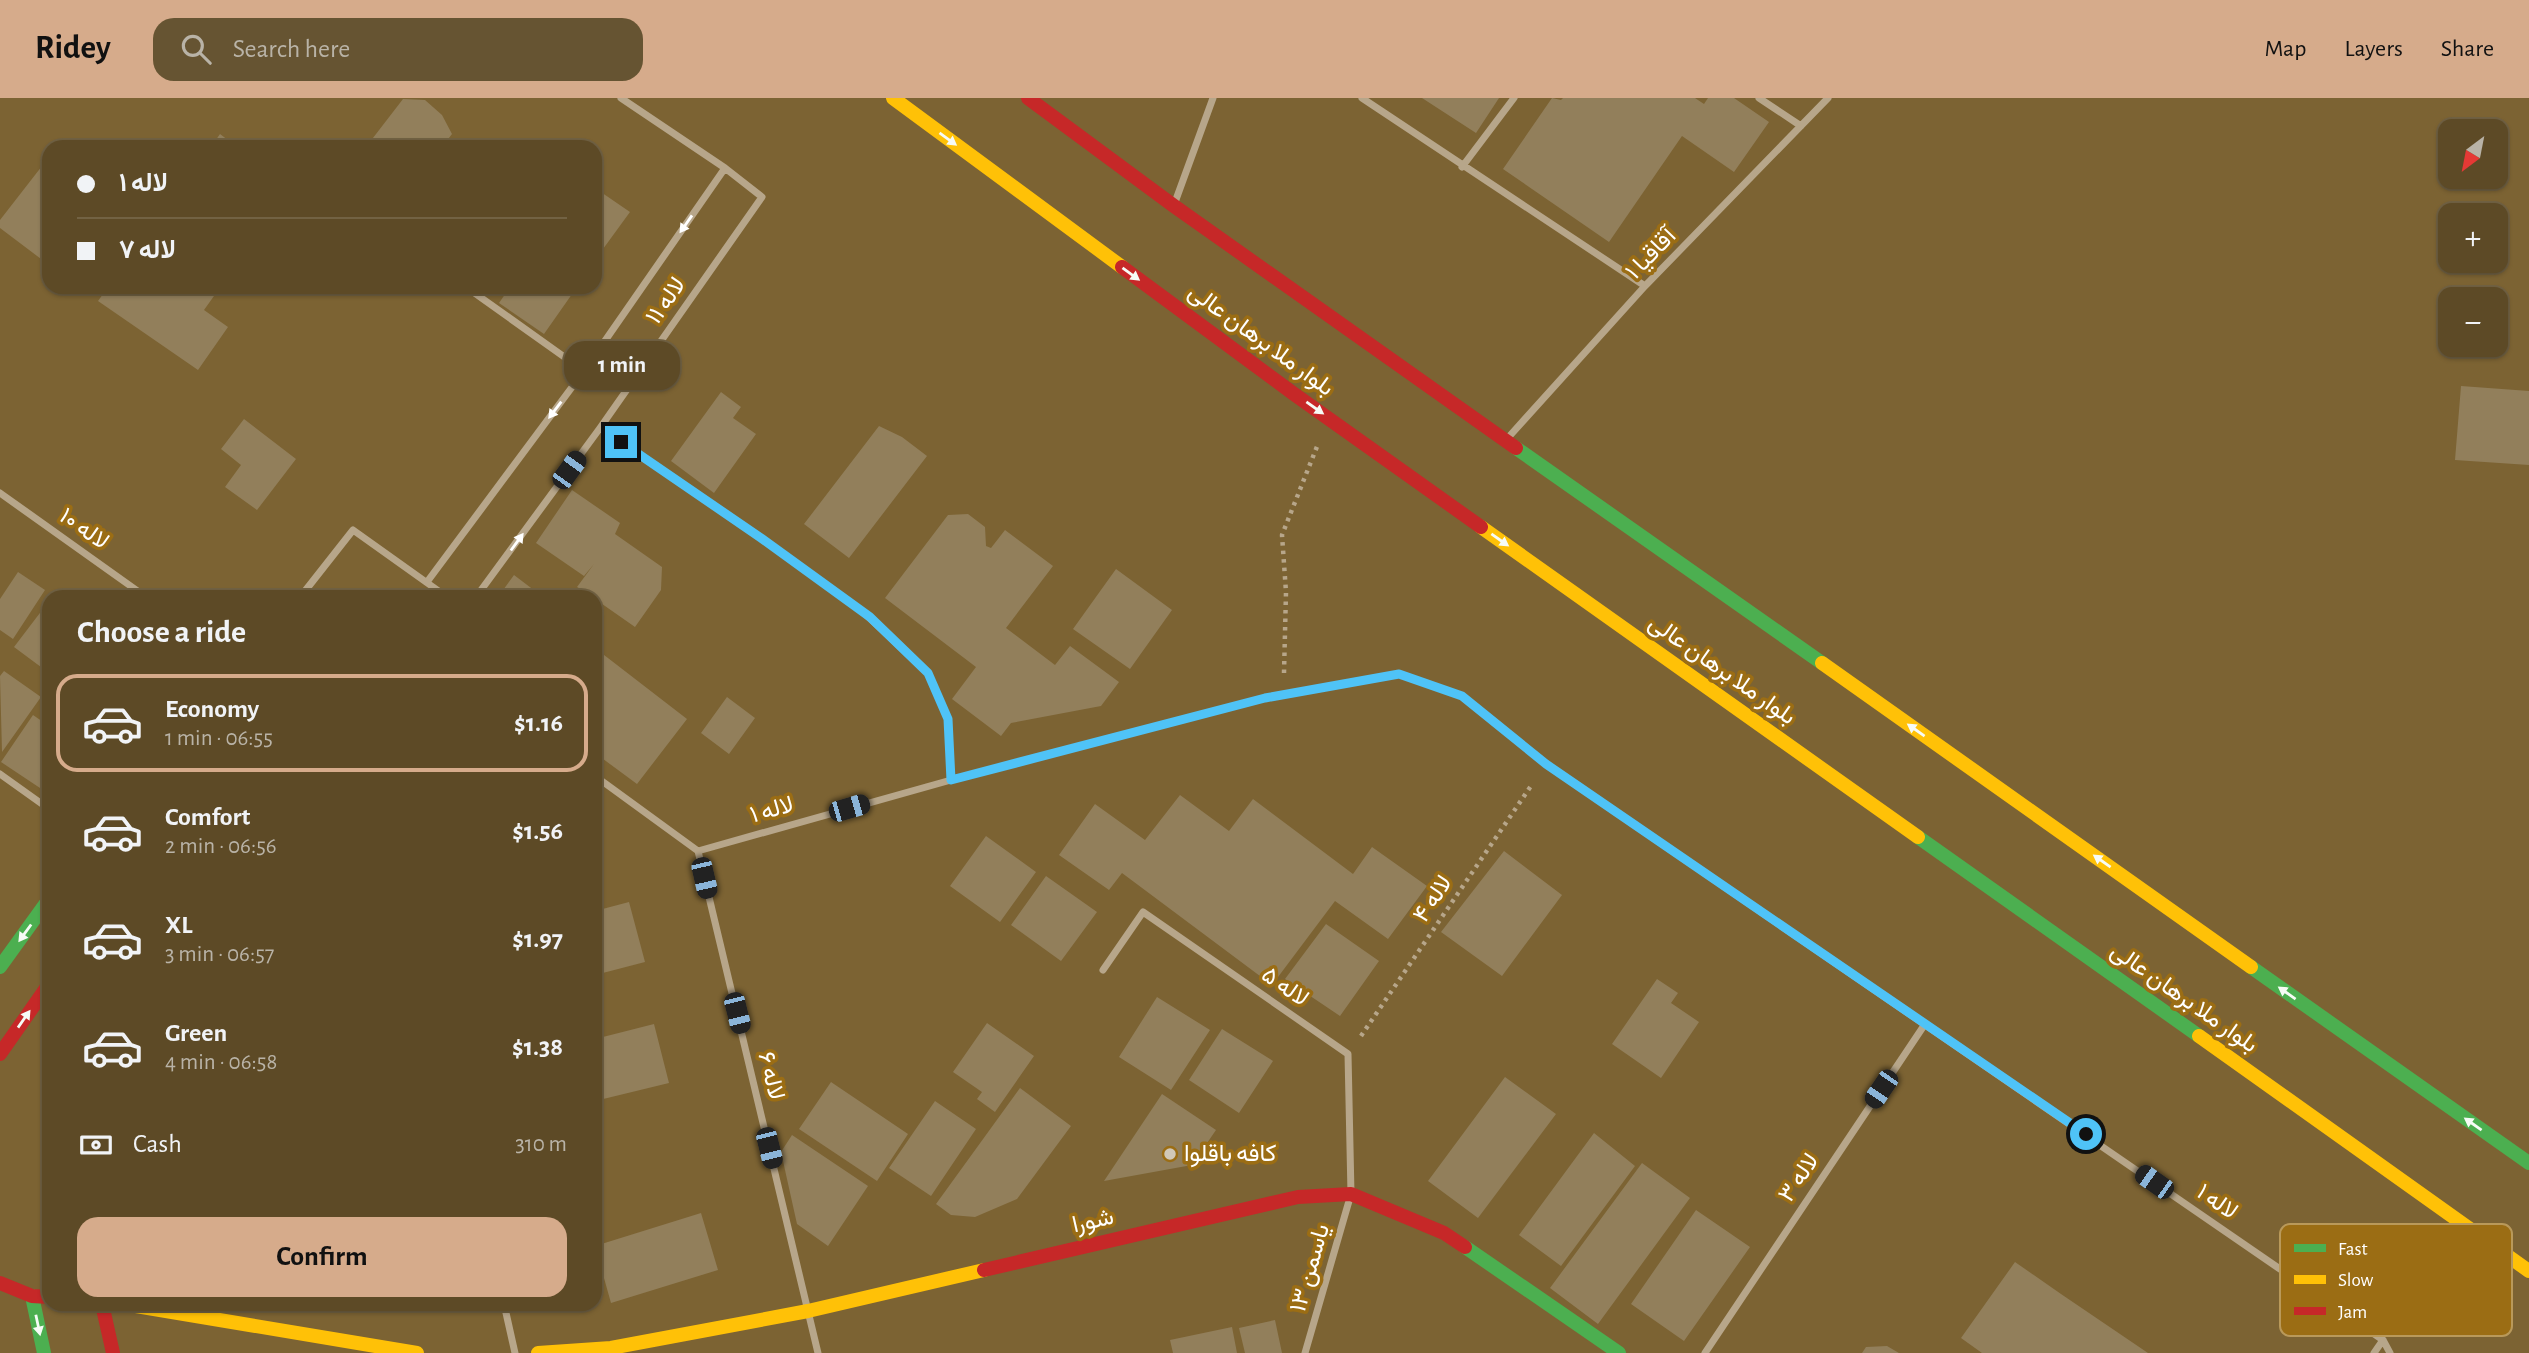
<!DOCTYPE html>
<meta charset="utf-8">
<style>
:root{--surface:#5d4a26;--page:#665432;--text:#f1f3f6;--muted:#b9b3a7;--line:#726243;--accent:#d6ab8b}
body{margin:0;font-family:"Alegreya Sans",Vazirmatn,sans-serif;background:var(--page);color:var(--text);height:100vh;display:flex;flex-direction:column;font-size:26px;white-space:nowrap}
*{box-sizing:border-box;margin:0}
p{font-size:23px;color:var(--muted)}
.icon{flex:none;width:38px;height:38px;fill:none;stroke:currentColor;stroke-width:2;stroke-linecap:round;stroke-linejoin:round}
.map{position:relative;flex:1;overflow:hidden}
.sheet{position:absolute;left:42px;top:492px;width:560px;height:721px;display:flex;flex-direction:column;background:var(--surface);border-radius:21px;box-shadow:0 2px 5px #0004,0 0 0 2px var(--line)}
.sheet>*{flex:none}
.hud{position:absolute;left:42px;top:42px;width:560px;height:154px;border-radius:21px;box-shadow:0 2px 5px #0004,0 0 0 2px var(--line);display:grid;align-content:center;height:154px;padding:0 35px;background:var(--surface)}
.needle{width:46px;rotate:212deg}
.controls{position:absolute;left:2438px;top:21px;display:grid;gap:14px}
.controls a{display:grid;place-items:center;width:70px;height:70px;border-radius:14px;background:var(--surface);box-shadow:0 2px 5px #0004,0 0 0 2px var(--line);font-size:35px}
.end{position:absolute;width:32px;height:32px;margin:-16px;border:9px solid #4fc3f7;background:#111;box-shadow:0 0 0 4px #111}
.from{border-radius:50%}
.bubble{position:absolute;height:49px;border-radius:21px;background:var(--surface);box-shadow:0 2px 5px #0004,0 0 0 2px var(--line);font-size:23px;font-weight:600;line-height:49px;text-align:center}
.car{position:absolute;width:21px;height:42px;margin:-21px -10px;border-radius:9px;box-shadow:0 0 5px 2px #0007;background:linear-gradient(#222 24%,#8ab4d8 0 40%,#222 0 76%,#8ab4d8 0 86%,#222 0)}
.hud b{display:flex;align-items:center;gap:24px;height:66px;font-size:26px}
.hud b+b{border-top:2px solid var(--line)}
.hud i{width:18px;height:18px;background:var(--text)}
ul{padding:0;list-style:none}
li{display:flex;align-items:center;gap:21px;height:98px;margin:0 14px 10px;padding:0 21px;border:4px solid transparent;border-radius:21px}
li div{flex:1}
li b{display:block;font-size:26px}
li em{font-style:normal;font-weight:600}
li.active{border-color:var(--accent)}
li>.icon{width:63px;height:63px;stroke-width:1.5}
h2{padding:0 35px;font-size:32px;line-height:84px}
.pay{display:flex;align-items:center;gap:18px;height:77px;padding:0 35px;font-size:26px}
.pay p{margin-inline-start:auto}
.cta{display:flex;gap:14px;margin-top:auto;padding:14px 35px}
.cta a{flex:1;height:80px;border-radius:21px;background:var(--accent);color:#111;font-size:28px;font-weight:600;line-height:80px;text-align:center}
header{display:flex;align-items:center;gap:42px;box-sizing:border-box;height:98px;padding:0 35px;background:var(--accent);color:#111}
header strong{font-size:33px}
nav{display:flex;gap:38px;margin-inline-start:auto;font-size:24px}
.search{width:490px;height:63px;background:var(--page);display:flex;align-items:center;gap:18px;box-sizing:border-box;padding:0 24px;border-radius:21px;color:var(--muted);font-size:26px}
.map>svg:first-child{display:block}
.building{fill:#927f5b}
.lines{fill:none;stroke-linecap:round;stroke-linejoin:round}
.path{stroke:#b7a68a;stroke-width:4.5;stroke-dasharray:3.5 5;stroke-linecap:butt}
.street{stroke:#b7a68a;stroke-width:7}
.fast{stroke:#4caf50;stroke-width:14}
.slow{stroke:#ffc107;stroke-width:14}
.jam{stroke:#c62828;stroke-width:14}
.oneway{fill:#f6fbf6}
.oneway2{fill:#fff}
.route{stroke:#4fc3f7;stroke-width:9}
.poi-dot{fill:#d1c8b8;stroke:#9b6d14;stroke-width:2.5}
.labels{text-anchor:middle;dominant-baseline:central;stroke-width:7;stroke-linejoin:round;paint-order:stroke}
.street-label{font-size:24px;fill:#fff;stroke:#9b6d14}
.poi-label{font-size:24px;fill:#fff;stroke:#9b6d14;text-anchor:start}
.key{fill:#9b6d14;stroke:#b9995a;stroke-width:2}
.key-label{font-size:19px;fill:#fff}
</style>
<header>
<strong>Ridey</strong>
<div class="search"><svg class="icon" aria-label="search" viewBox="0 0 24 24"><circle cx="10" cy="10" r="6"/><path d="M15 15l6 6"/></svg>Search here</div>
<nav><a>Map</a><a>Layers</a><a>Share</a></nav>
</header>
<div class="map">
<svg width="2529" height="1255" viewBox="0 0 2529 1255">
<rect width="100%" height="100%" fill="#7c6333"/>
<path class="building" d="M1422,0H1499L1476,35Z
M1552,0L1561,2L1563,0H1695L1704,6L1708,0H1734L1769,24L1734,74L1682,38L1609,144L1503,71Z
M403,1L425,2L442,17L452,36L442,49H366Z
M220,36L237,49H211Z
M42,68L49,74V167L0,130V122Z
M595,90L630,114L595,162Z
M108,189H200L214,198L204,212L228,229L198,272L98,203Z
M510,189H577L544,236L499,205Z
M2461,288L2529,293V367L2455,362Z
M721,294L741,309L733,320L756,336L714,395L671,363Z
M244,321L296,361L257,412L225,389L241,367L221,351Z
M879,328L902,339L927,358L849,460L804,426Z
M572,392L620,425L615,436L662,469L661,492L635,529L595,501V499L577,489L594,466L584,478L536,445Z
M968,416L985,429L986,448L991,450L1005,432L1053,468L1006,530L1055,567L1070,548L1119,584L1101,608L1011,625L1001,638L952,601L976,569L885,500L948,417Z
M1116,471L1172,512L1130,571L1073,531Z
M18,474L45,492L13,541L0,532V501Z
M514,477L543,499H498Z
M49,503V575L14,549Z
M595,550L687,621L637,686L595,655Z
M4,573L41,599L2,654L0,578Z
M727,599L755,620L729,656L701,635Z
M33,617L49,628V696L1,664Z
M1180,697L1229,733L1253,701L1353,776L1372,749L1427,788L1388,841L1335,803L1272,887L1122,775L1109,792L1059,757L1095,706L1145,742Z
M986,738L1036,774L1000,824L950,788Z
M1504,753L1562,797L1502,878L1441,834Z
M1046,778L1097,814L1061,863L1011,827Z
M629,804L645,864L595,877V813Z
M1326,826L1379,863L1340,918L1285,881Z
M1657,881L1678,895L1671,905L1699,924L1661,980L1612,946Z
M1157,899L1210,932L1171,992L1119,959Z
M987,925L1034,958L995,1014L977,1001L982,994L953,974Z
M654,926L669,985L595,1003V941Z
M1222,931L1273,963L1239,1015L1189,982Z
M1505,979L1556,1016L1478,1120L1428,1083Z
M831,984L908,1036L877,1083L799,1031Z
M1020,990L1071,1028L1017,1101L975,1119L951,1117L936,1106Z
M1162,996L1216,1032L1192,1067L1104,1083Z
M935,1003L976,1031L931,1098L889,1070Z
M1594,1035L1635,1068L1561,1168L1519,1137Z
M792,1037L868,1088L828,1148L797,1126L781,1054Z
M1642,1065L1690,1100L1598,1226L1550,1190Z
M1696,1112L1750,1149L1684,1243L1631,1206Z
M701,1115L718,1172L611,1205L595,1148Z
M2015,1164L2061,1196L2148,1255H1982L1961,1240Z
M1275,1222L1282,1255H1245L1239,1230Z
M1232,1229L1237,1255H1173L1170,1242Z
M1887,1248L1899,1255H1862L1866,1249Z"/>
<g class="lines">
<path class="path" d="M1284,575L1286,494L1282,437L1318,346
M1361,938L1533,685"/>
<path class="street" d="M1362,0L1645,188
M1759,0L1801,28
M1462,69L1514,0
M1174,107L1213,0
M466,189L584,273
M600,330L761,440L864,515L928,575L948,621L951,682
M1506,342L1645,188L1828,0
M0,395L146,499
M427,484L584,273L725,70
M312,499L305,493L353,432L447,499
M476,499L600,330L762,99L725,70L621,0
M0,676L49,711
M595,678L698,753L818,1255
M698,753L951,682L1265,600L1399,576L1462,598L1546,666L2383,1242L2390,1255
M1103,872L1143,814L1348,956L1351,1096L1305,1255
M504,1206L515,1255
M1705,1255L1925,926
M2374,1255L2383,1242"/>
<path class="fast" d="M1516,350L1822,565
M1918,739L2199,938
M0,869L49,801
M2251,869L2529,1065
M1465,1149L1619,1255
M32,1198L44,1255"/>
<path class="slow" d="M893,0L1122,169
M1481,429L1918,739
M1822,565L2251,869
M2199,938L2529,1173
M124,1206L417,1255
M538,1255L611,1250L808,1213L984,1172"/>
<path class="jam" d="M1028,0L1174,108L1516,350
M1122,169L1294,296L1481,429
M0,956L49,886
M984,1172L1298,1099L1351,1096L1444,1135L1465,1149
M0,1185L32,1198L49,1199
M102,1206L113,1255"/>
</g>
<defs><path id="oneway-solid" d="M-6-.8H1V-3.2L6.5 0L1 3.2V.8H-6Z" transform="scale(1.75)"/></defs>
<g class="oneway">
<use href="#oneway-solid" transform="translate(948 41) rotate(36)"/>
<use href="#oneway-solid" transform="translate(1131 176) rotate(36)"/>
<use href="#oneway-solid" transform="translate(1315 310) rotate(35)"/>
<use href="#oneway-solid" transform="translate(1500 442) rotate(35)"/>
<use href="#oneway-solid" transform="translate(1916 632) rotate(-145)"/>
<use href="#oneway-solid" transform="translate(2102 763) rotate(-145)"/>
<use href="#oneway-solid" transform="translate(25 835) rotate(126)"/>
<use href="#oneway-solid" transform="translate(2287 895) rotate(-145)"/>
<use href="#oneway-solid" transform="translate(24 921) rotate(-55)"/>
<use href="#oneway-solid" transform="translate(2473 1026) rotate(-145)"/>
<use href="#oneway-solid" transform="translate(38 1227) rotate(78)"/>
</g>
<g class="oneway2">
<use href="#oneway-solid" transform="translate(686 126) rotate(125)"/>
<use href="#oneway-solid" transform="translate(555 312) rotate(127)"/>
<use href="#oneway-solid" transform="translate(517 444) rotate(-54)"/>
</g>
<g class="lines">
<path class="route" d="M621,344L761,440L870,519L928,575L948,621L951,682L1265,600L1399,576L1462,598L1546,666L2086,1036"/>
</g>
<circle class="poi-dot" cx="1170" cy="1056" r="7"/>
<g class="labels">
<g class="street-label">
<text transform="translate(1651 156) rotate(-46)">آقاقیا ۱</text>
<text transform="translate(666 203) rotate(-55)">لاله ۱۱</text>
<text transform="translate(1261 242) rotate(36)">بلوار ملا برهان عالی</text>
<text transform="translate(84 431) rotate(35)">لاله ۱۰</text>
<text transform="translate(1722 572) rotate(35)">بلوار ملا برهان عالی</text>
<text transform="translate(772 712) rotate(-16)">لاله ۱</text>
<text transform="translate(1433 801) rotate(-56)">لاله ۴</text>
<text transform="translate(1285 889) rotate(35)">لاله ۵</text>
<text transform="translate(2184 900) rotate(35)">بلوار ملا برهان عالی</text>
<text transform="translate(771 978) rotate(76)">لاله ۶</text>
<text transform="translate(1799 1080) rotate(-56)">لاله ۳</text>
<text transform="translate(2217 1104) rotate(35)">لاله ۱</text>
<text transform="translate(1093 1123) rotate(-13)">شورا</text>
<text transform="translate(1310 1170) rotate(-74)">یاسمن ۱۳</text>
</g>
<g class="poi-label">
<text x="1184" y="1056">کافه باقلوا</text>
</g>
</g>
<rect x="2280" y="1126" width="232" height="112" rx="10" class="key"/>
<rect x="2294" y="1146" width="32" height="8" fill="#4caf50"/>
<rect x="2294" y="1177" width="32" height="9" fill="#ffc107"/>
<rect x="2294" y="1209" width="32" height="8" fill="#c62828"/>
<g class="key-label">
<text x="2338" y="1157">Fast</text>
<text x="2338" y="1188">Slow</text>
<text x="2338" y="1220">Jam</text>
</g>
</svg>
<div class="controls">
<a><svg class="needle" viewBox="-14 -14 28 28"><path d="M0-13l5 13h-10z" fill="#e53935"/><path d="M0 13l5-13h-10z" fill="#b9b3a7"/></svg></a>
<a>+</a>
<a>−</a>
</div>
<i class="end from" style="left:2086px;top:1036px"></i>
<i class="end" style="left:621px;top:344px"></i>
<div class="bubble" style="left:564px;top:243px;width:116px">1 min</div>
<i class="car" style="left:569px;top:372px;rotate:36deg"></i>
<i class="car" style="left:849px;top:710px;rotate:74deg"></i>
<i class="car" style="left:704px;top:780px;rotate:167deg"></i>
<i class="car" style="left:737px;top:915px;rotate:166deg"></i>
<i class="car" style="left:1881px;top:991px;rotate:214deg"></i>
<i class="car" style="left:769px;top:1050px;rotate:166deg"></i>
<i class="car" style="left:2154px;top:1084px;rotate:305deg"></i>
<div class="hud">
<b><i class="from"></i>لاله ۱</b>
<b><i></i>لاله ۷</b>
</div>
<section class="sheet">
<h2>Choose a ride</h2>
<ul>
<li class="active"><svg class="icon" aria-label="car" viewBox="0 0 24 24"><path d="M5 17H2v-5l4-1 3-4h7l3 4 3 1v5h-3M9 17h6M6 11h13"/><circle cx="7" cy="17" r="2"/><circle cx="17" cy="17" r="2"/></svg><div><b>Economy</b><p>1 min · 06:55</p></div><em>$1.16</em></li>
<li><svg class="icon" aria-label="car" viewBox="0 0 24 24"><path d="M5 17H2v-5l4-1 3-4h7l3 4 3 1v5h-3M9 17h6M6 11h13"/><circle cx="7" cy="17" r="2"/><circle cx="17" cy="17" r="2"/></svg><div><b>Comfort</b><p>2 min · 06:56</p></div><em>$1.56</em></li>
<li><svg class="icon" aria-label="car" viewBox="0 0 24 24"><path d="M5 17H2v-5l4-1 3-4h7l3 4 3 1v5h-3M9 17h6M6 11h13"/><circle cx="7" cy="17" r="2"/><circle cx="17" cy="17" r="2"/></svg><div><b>XL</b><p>3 min · 06:57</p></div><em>$1.97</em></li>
<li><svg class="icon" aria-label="car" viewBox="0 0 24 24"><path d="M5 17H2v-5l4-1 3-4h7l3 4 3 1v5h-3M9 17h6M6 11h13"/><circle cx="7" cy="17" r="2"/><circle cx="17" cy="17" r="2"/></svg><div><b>Green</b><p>4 min · 06:58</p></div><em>$1.38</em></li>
</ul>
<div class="pay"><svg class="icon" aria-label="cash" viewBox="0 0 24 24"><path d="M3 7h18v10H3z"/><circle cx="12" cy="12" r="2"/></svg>Cash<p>310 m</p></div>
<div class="cta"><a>Confirm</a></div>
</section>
</div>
